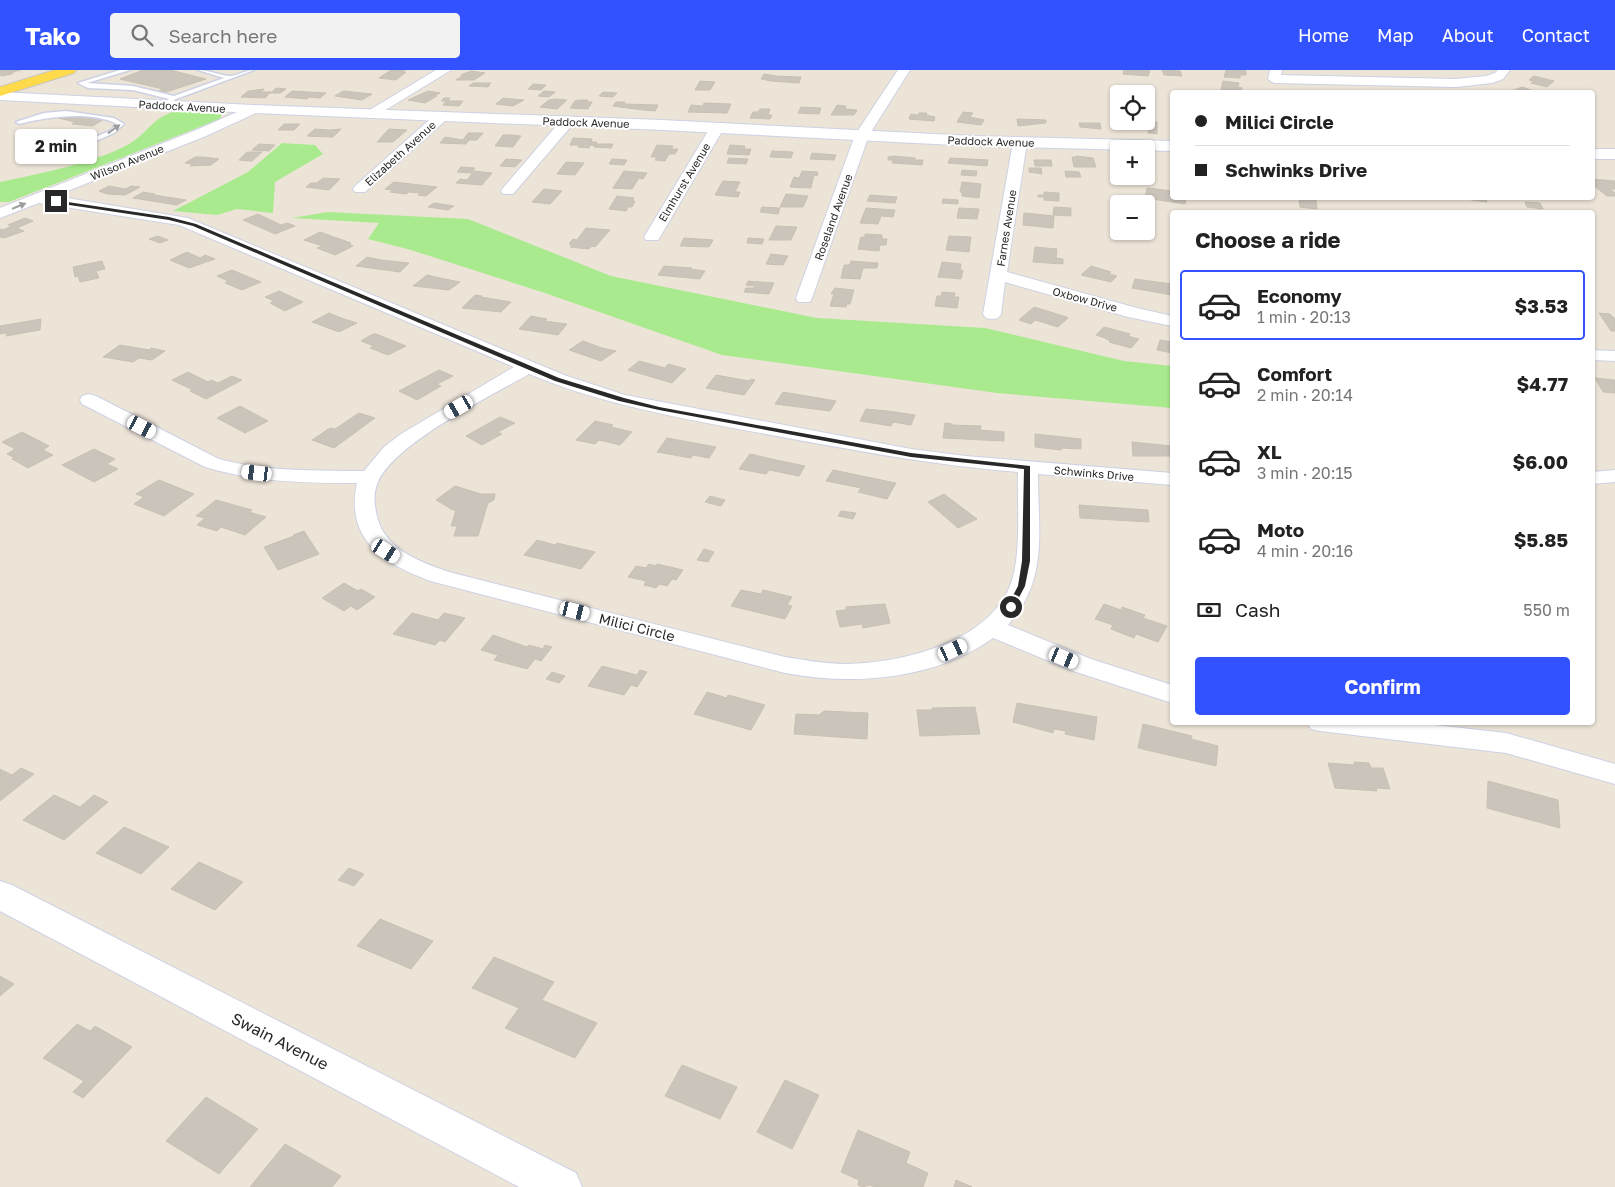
<!DOCTYPE html>
<meta charset="utf-8">
<style>
:root{--surface:#fff;--page:#f2f2f2;--text:#222;--muted:#767676;--line:#e0e0e0;--accent:#3352ff}
body{margin:0;font-family:"Golos Text",sans-serif;background:var(--page);color:var(--text);height:100vh;display:flex;flex-direction:column;font-size:19px;white-space:nowrap}
*{box-sizing:border-box;margin:0}
p{font-size:16px;color:var(--muted)}
.icon{flex:none;width:28px;height:28px;fill:none;stroke:currentColor;stroke-width:2;stroke-linecap:round;stroke-linejoin:round}
.map{position:relative;flex:1;overflow:hidden}
.sheet{position:absolute;left:1170px;top:140px;width:425px;height:515px;display:flex;flex-direction:column;background:var(--surface);border-radius:5px;box-shadow:0 1px 4px #0004}
.sheet>*{flex:none}
.top-card{position:absolute;left:1170px;top:20px;width:425px;height:110px;border-radius:5px;box-shadow:0 1px 4px #0004;display:grid;align-content:center;height:110px;padding:0 25px;background:var(--surface)}
.controls{position:absolute;left:1110px;top:15px;display:grid;gap:10px}
.controls a{display:grid;place-items:center;width:45px;height:45px;border-radius:5px;background:var(--surface);box-shadow:0 1px 4px #0004;font-size:25px}
.end{position:absolute;width:22px;height:22px;margin:-11px;border:6px solid #282828;background:#fff;box-shadow:0 0 0 2px #fff}
.from{border-radius:50%}
.bubble{position:absolute;height:35px;border-radius:5px;background:var(--surface);box-shadow:0 1px 4px #0004;font-size:16px;font-weight:700;line-height:35px;text-align:center}
.car{position:absolute;width:15px;height:30px;margin:-15px -8px;border-radius:6px;box-shadow:0 0 4px 1px #0007;background:linear-gradient(#fff 24%,#345 0 40%,#fff 0 76%,#345 0 86%,#fff 0)}
.top-card b{display:flex;align-items:center;gap:18px;height:48px;font-size:19px}
.top-card b+b{border-top:1px solid var(--line)}
.top-card i{width:12px;height:12px;background:var(--text)}
ul{padding:0;list-style:none}
li{display:flex;align-items:center;gap:15px;height:70px;margin:0 10px 8px;padding:0 15px;border:2px solid transparent;border-radius:5px}
li div{flex:1}
li b{display:block;font-size:19px}
li em{font-style:normal;font-weight:700}
li.selected{border-color:var(--accent)}
li>.icon{width:45px;height:45px;stroke-width:1.5}
h2{padding:0 25px;font-size:22px;line-height:60px}
.pay{display:flex;align-items:center;gap:12px;height:55px;padding:0 25px;font-size:19px}
.pay p{margin-inline-start:auto}
.cta{display:flex;gap:10px;margin-top:auto;padding:10px 25px}
.cta a{flex:1;height:58px;border-radius:5px;background:var(--accent);color:#fff;font-size:20px;font-weight:700;line-height:58px;text-align:center}
header{display:flex;align-items:center;gap:30px;box-sizing:border-box;height:70px;padding:0 25px;background:var(--accent);color:#fff}
header strong{font-size:24px}
nav{display:flex;gap:28px;margin-inline-start:auto;font-size:18px}
.search{width:350px;height:45px;background:var(--page);display:flex;align-items:center;gap:12px;box-sizing:border-box;padding:0 18px;border-radius:5px;color:var(--muted);font-size:19px}
.map>svg:first-child{display:block}
.green{fill:#aaea8e}
.building{fill:#cbc4bb;stroke:#c8c1b2}
.lines{fill:none;stroke-linecap:round;stroke-linejoin:round}
.service-casing{stroke:#cdd1e3;stroke-width:3}
.minor-casing{stroke:#cdd1e3;stroke-width:2}
.tertiary-casing{stroke:#cdd1e3;stroke-width:2}
.secondary-casing{stroke:#cdd1e3;stroke-width:2}
.primary-casing{stroke:#c7c7c7;stroke-width:2}
.service{fill:#fff;fill-rule:evenodd}
.minor{fill:#fff;fill-rule:evenodd}
.tertiary{fill:#fff;fill-rule:evenodd}
.secondary{fill:#fff;fill-rule:evenodd}
.primary{fill:#ffda4b;fill-rule:evenodd}
.oneway{fill:#9e9e9e}
.route{fill:#282828}
.labels{text-anchor:middle;dominant-baseline:central;stroke-width:4;stroke-linejoin:round;paint-order:stroke}
.far-street-label{font-size:11px;fill:#282828;stroke:#fff}
.street-label{font-size:14px;fill:#282828;stroke:#fff}
.near-street-label{font-size:16px;fill:#282828;stroke:#fff}
</style>
<header>
<strong>Tako</strong>
<div class="search"><svg class="icon" aria-label="search" viewBox="0 0 24 24"><circle cx="10" cy="10" r="6"/><path d="M15 15l6 6"/></svg>Search here</div>
<nav><a>Home</a><a>Map</a><a>About</a><a>Contact</a></nav>
</header>
<div class="map">
<svg width="1615" height="1117" viewBox="0 0 1615 1117">
<rect width="100%" height="100%" fill="#ede4d8"/>
<path class="green" d="M183,40L210,41L222,44L220,49L9,132H0V112C38,104 95,93 129,74C151,61 153,44 183,40Z
M282,73L315,75L323,84L275,112L273,143L237,139L217,145L173,141L248,102Z
M328,142L468,149L611,206L817,248L985,258L1124,291L1172,296V338L997,323L722,285L545,223L411,180L368,169L379,153L292,148Z"/>
<path class="building" d="M0,0H21L13,2L12,4L1,6Z
M143,0H170L206,9L163,23L157,22L163,19L120,9Z
M391,0H405L402,2H406L396,10L379,8Z
M1124,0H1143L1150,1L1148,6L1123,4Z
M1162,0L1180,1L1182,6L1164,5Z
M1226,0H1239L1246,1V5H1240V8L1224,7Z
M471,1L485,3L474,10H456L464,5H461Z
M764,4L776,6L801,7L799,13L771,11L761,9Z
M1534,6L1554,11L1547,17L1531,13L1534,11L1529,10Z
M700,11L715,12L710,20H695Z
M1223,11L1239,13L1238,17L1242,18L1241,22L1221,20Z
M473,13H491L488,17L469,16Z
M533,14L546,15L541,20L528,19Z
M1522,17L1536,22H1507L1514,20Z
M276,18L286,19L280,23H270L265,28L241,27L248,21L264,19L261,22H272Z
M292,21L326,23L320,28L309,27L307,29L285,27Z
M343,21L353,22L372,24L362,30L335,26Z
M428,21L440,23L436,25H428L437,26L425,33L408,30Z
M544,21L555,22L549,27L538,26Z
M603,22L617,23L613,27L599,26Z
M444,28H450L448,31H463L459,36L443,35L446,31H441Z
M503,28L524,30L513,36L496,34Z
M556,29L567,30L557,39L540,37L549,30Z
M578,30H588L587,32H592L588,39L570,38L575,31Z
M616,32H625L624,34L658,35L655,41L643,40L613,36Z
M704,33L731,34L727,43L688,42L691,35L703,36Z
M837,35L846,36L845,39L857,40L854,45H831Z
M801,37L821,38L819,44L798,43Z
M760,39H770L768,45H772L770,49L750,48L753,42H758Z
M963,42L973,43L970,47L984,50L981,55L957,52Z
M69,43L83,45L104,49L93,56L72,54L75,52L58,48Z
M919,43H927L926,45L935,47L934,51L909,49L911,44L918,45Z
M1017,49L1046,50V53L1018,56Z
M1121,51L1157,52V64L1148,63L1149,58L1121,57Z
M1079,53H1100L1101,59L1080,57Z
M284,54H300L294,60H278Z
M315,59L330,60L341,59L333,67L307,66Z
M389,59L407,60L393,72H377Z
M468,63H483L477,70H469L466,74L440,73L445,67L463,70Z
M503,65H511L521,66L513,77L495,76Z
M573,68L592,69L591,72H597L596,74H613L611,78L594,77L595,76L590,75L589,78L578,77L579,75H570Z
M259,74L275,75L269,81L252,80Z
M657,75L673,76L671,79H678L675,84H669L665,91L655,90L657,87H651Z
M730,75L745,76L744,79H751L749,85L727,84Z
M772,81L793,82L791,88L770,87Z
M247,82H262L252,91L239,90Z
M812,83L836,85L834,90L810,89Z
M894,86L915,88V90H923L922,95L892,93L893,90H888V87Z
M1076,86L1093,88L1096,97H1074L1072,87H1076Z
M195,87H204L219,89L211,95L190,96L193,94L185,93Z
M729,88L748,89L746,94L727,93Z
M950,88L988,90L987,96L948,93Z
M506,89L522,90L515,97L500,96Z
M612,89L627,90L624,95L609,94Z
M1034,90H1051L1052,96H1035Z
M566,92L584,93L575,105L557,104Z
M461,97L475,98L471,103L457,102Z
M1029,98H1041L1042,104L1029,102Z
M962,100L977,101L976,106L961,105Z
M474,101L492,103L482,115L456,113L460,109L467,110Z
M624,101L647,103L643,109L639,108L632,119L613,118Z
M802,101L818,102L817,106L814,105L811,118L790,117L794,107L799,108Z
M1065,101L1079,102L1081,107H1066Z
M323,108L340,109L329,120L306,117L311,113H317Z
M1592,109L1615,111V119H1610L1615,123V126H1607L1592,114Z
M723,111L740,112L735,122H740L738,127L715,125Z
M394,112L437,117L426,126L418,125L420,123L409,122L406,124L390,122L393,120L385,119Z
M962,112L981,114L979,128L962,126V122H960Z
M109,116L125,119L131,116L140,117L125,125L107,124L99,121Z
M1147,118L1172,121V128H1186L1185,134L1145,128Z
M544,119L562,121L550,134L532,132Z
M143,122L155,124L154,125L186,130L177,135L133,128Z
M1044,122L1059,123V131L1044,130V127H1038V125H1044Z
M786,124L808,126L803,137H780Z
M870,125L897,127L895,133L867,131Z
M617,126L634,128L632,131H635L632,137H628L626,141L609,139Z
M1299,128L1316,130L1317,139L1300,137Z
M1470,128H1486L1487,132L1471,130Z
M943,129L958,130V134L942,133Z
M1525,132L1540,133L1543,139L1527,137Z
M434,133L454,136L448,140L428,137Z
M762,137L780,138L778,144L760,142Z
M1054,137L1071,138V146L1053,145Z
M866,138L895,140L893,147L881,146L878,154L860,153Z
M959,138L979,139L977,149L957,148Z
M1024,143L1054,146L1053,158L1023,155Z
M258,144L281,155L287,153L295,156L275,164L243,150Z
M25,148L33,151L17,158L24,161L4,168L0,167V159L3,160L12,156L8,155Z
M776,156L797,157L791,170H769Z
M586,158L610,160L595,177L592,176L589,179L570,177L572,175L569,174L573,169L577,170Z
M320,162L351,173L349,174L353,176L335,185L317,178L323,176L304,170Z
M865,164L882,165V169H887L886,175H880L879,181L858,179L861,167H865Z
M158,166L168,170L160,173L149,169Z
M949,166L971,167L969,182L946,180Z
M684,168L713,170L709,177L680,176Z
M748,168L764,169L762,174L747,173Z
M1035,177L1057,179L1056,188L1063,189V194L1033,192Z
M187,182L200,188L205,185L215,189L189,198L170,190Z
M771,184L788,186L783,195L766,194Z
M367,187L381,190L409,193L400,202L356,196Z
M102,191L105,199L96,201L99,208L80,212L78,206L75,207L73,197Z
M851,191L878,193L877,198H863L860,209L841,208L844,195H850Z
M942,192L961,194L960,199L963,201L961,209L938,207Z
M664,196L692,198L691,199L705,201L700,209L658,205Z
M1091,196L1111,202L1109,204L1117,206L1111,212L1081,205Z
M232,200L261,212L242,220L225,213L228,211L217,206Z
M427,205L440,208L460,212L449,220L413,216Z
M1135,209L1172,214V225L1132,218Z
M748,211L774,213L769,224L744,222L746,218H754L755,216L746,215Z
M835,218L854,220L850,234H847L846,237L830,236L834,224H831Z
M279,221L303,232L285,241L270,233L274,231L265,227Z
M942,222L955,223L954,227H959L957,238L935,236L937,226H941Z
M475,225L482,226L481,227L511,232L501,242L462,238Z
M1034,237L1067,247L1068,248L1058,257L1035,250L1031,254L1019,250Z
M329,243L344,249L357,253L339,262L312,252Z
M1599,243L1610,244L1615,249V261H1611Z
M531,246L547,249L545,251L567,254L558,265L519,259Z
M41,249L40,260L6,266L7,263L0,264V256Z
M1104,257L1130,264L1128,266L1139,269L1131,278L1109,272L1110,271L1105,268L1096,265Z
M373,264H376L406,276L388,285L370,278L374,276L361,271Z
M1160,270L1172,272V283L1157,280Z
M583,271L602,278L616,281L601,291L569,280Z
M120,275L150,280L151,278L165,281L152,290L139,288L133,292L103,287Z
M639,291L665,298L668,294L686,299L672,313L628,300Z
M439,300L453,306L437,314L441,316L417,330L399,321Z
M188,302L208,312L211,310L218,313L232,306L242,310L206,329L190,321L193,320L172,310Z
M716,305L749,311L751,309L755,310L744,325L706,318Z
M1595,308L1615,310V323L1603,322Z
M783,322L836,331L830,341L775,334Z
M240,336L268,351L245,363L217,348Z
M866,339L888,341L915,345L911,355L893,352L891,356L860,351Z
M359,343L375,348L334,378L312,370L330,358L335,359Z
M500,347L515,353L498,362L502,364L482,375L466,366Z
M595,351L613,355L611,357L632,362L620,375L599,370L595,374L576,370Z
M945,353L952,354V355L981,356L980,360L1004,362V371L943,368Z
M22,362L49,376L43,380L53,385L28,398L12,389L15,388L7,384L15,379L2,372Z
M1035,364L1081,369V379L1062,378L1061,380L1035,377Z
M667,368L716,377L709,388L693,385L691,388L657,382Z
M1132,372L1172,376V386H1133Z
M94,379L115,389L107,394L118,399L94,412L62,395Z
M750,384L776,390L805,396L799,406L769,400L766,404L739,399Z
M833,400L896,413L887,429L858,422L861,418L826,411Z
M159,410L194,424L164,446L134,434L144,427L136,424Z
M455,416L481,424H495L494,430L488,433L478,466H454L457,456H451L456,440H453L436,430Z
M944,424L977,449L958,458L928,432Z
M710,426L725,430L721,436L705,432Z
M216,430L252,440L249,442L266,447L245,465L221,457L217,461L197,455L205,448L196,446Z
M1079,435L1148,440L1149,452L1080,448Z
M841,441L856,443L853,449L838,446Z
M304,461L319,484L278,500L264,477L294,466L293,465Z
M537,470L555,475L557,473L595,482L581,499L524,485Z
M704,479L714,482L708,492L697,490Z
M649,494L656,496L657,494L683,500L676,510L672,509L667,516L659,514L656,518L644,515L646,511L628,507L636,496L646,498Z
M344,513L358,521L361,519L375,527L357,540L351,536L344,541L322,528Z
M741,520L761,524L763,520L792,527L787,535L792,536L785,549L731,536Z
M885,534L890,553L863,558L862,554L840,557L836,541L846,540V537Z
M1104,534L1121,540L1122,537L1145,545L1143,548L1167,556L1158,572L1136,564L1134,568L1111,559L1113,555L1095,549Z
M412,543L438,550L444,543L465,548L445,572L440,570L435,575L393,564Z
M493,565L527,577L529,575L543,579L545,575L552,577L541,591L535,589L527,599L494,590L498,585L481,580Z
M602,596L637,605L640,600L647,602L637,617L631,615L624,625L588,616Z
M552,602L565,606L559,613L546,609Z
M707,622L727,628L728,625L765,635L751,660L694,644Z
M1017,633L1097,647L1094,670L1065,664L1066,661L1054,659L1053,663L1013,652Z
M975,637L980,664L920,666L917,640H932V638Z
M824,641L868,643L867,669L794,664L796,644L819,645Z
M1143,654L1192,666L1191,669L1218,676L1216,696L1138,678Z
M1354,692L1369,693L1371,698H1383L1390,719L1376,718L1377,721L1335,718L1328,693L1355,695Z
M21,698L34,704L0,731V699L12,705Z
M1488,711L1558,730L1560,758L1487,738Z
M54,725L80,737L94,725L108,732L64,770L23,750Z
M124,757L169,777L141,804L96,783Z
M199,792L243,812L215,840L171,819Z
M349,798L364,804L354,816L338,810Z
M380,849L433,871L411,899L357,876Z
M494,887L554,912L542,930L597,953L575,988L505,958L519,938L472,918Z
M0,906L14,914L0,926Z
M77,954L90,961L95,956L132,977L83,1028L73,1022L84,1011L43,988Z
M682,995L737,1017L720,1049L665,1026Z
M785,1010L819,1025L792,1079L757,1062Z
M206,1027L258,1059L219,1104L166,1071Z
M858,1060L910,1082L906,1093L928,1103L923,1117H874L870,1115L862,1117L858,1115L859,1110L841,1102Z
M285,1074L341,1106L332,1117H250Z
M956,1110L972,1117H954Z"/>
<g class="lines">
<g class="service-casing">
<path id="service" d="M120,0H130L87,13L133,16L174,26L224,8L198,0C209,0 221,6 230,6C238,6 245,0 254,0L176,29L167,35L164,33L169,29L133,20L88,18L78,13Z
M66,41L114,48L124,54L114,63L54,89L50,87L51,85L110,61L117,54C91,40 46,47 19,54L16,52L44,43Z"/>
</g>
<g class="minor-casing">
<path id="minor" d="M436,0H451L374,47L369,48L363,44Z
M898,0H910L869,65L812,228L810,232H798L796,228L855,65Z
M1270,0H1282L1281,5L1456,9L1486,6L1495,3L1498,0H1510L1503,9L1492,13L1456,17L1274,13L1268,9Z
M253,35L259,39L258,42L206,66L55,126L188,148L564,305L625,325L911,379L966,386L1172,403V415L1038,404C1038,461 1049,509 1008,555L1091,589L1172,615V633L1073,601L993,568C934,610 854,616 785,603L434,512C387,496 344,471 357,413C305,413 255,412 205,397L82,334L80,330L82,326L89,324L96,326L219,389C266,402 315,400 364,401L384,377L401,364L514,297L179,155L39,133L0,148V138L196,60ZM529,304C603,335 681,348 760,363C847,379 929,395 1018,402C1017,435 1022,486 1010,516C987,573 901,593 846,594C825,594 805,590 785,587L449,502C420,492 384,479 377,446C374,434 373,423 378,412C395,373 491,326 529,304Z
M441,43L448,47L446,50L365,122H355L353,119L355,116L436,44Z
M568,47L573,48L575,51L573,54L513,124H503L501,121L503,118L563,48Z
M717,54L724,58L660,167L658,170H646L644,167L710,58Z
M1020,68L1027,72L1007,202L1137,238L1172,246V256L1128,247L1005,212L1001,244L998,248L992,249L986,248L983,244L1013,72Z
M1592,280L1615,281V291L1592,290Z
M1615,400V412L1592,414V402Z
M1307,652H1408L1506,663L1615,694V714L1506,683L1320,661L1311,659Z"/>
</g>
<g class="tertiary-casing">
<path id="tertiary" d="M0,811L12,815L576,1103L582,1117H519L0,841Z"/>
</g>
<g class="secondary-casing">
<path id="secondary" d="M0,22L253,35L662,50L974,66L1172,71V81L974,76L662,60L253,43L0,30Z
M1592,79H1615V89H1592Z"/>
</g>
<g class="primary-casing">
<path id="primary" d="M55,0H76L74,3L0,26V17Z"/>
</g>
<use href="#service" class="service"/>
<use href="#minor" class="minor"/>
<use href="#tertiary" class="tertiary"/>
<use href="#secondary" class="secondary"/>
<use href="#primary" class="primary"/>
</g>
<defs><path id="oneway-solid" d="M-6-.8H1V-3.2L6.5 0L1 3.2V.8H-6Z" transform="scale(1.25)"/></defs>
<g class="oneway">
<use href="#oneway-solid" transform="translate(114 59) rotate(-36)"/>
<use href="#oneway-solid" transform="translate(19 136) rotate(-22)"/>
</g>
<path class="route" d="M54,130L169,147L196,154L559,308L624,328L659,337L911,383L1030,396V491L1025,516L1013,539H1008L1007,537L1018,516L1022,491L1024,399L911,387L659,340L619,331L555,311L193,156L169,150L56,133Z"/>
<g class="labels">
<g class="far-street-label">
<text transform="translate(182 36) rotate(3)">Paddock Avenue</text>
<text transform="translate(586 52) rotate(2)">Paddock Avenue</text>
<text transform="translate(991 71) rotate(2)">Paddock Avenue</text>
<text transform="translate(400 83) rotate(-42)">Elizabeth Avenue</text>
<text transform="translate(127 92) rotate(-22)">Wilson Avenue</text>
<text transform="translate(684 112) rotate(-59)">Elmhurst Avenue</text>
<text transform="translate(833 147) rotate(-70)">Roseland Avenue</text>
<text transform="translate(1006 158) rotate(-81)">Farnes Avenue</text>
<text transform="translate(1085 229) rotate(15)">Oxbow Drive</text>
<text transform="translate(1094 403) rotate(5)">Schwinks Drive</text>
</g>
<g class="street-label">
<text transform="translate(637 557) rotate(14)">Milici Circle</text>
</g>
<g class="near-street-label">
<text transform="translate(280 971) rotate(27)">Swain Avenue</text>
</g>
</g>
</svg>
<div class="controls">
<a><svg class="icon" aria-label="locate" viewBox="0 0 24 24"><circle cx="12" cy="12" r="6"/><path d="M12 2v4M12 18v4M2 12h4M18 12h4"/></svg></a>
<a>+</a>
<a>−</a>
</div>
<i class="end from" style="left:1011px;top:537px"></i>
<i class="end" style="left:56px;top:131px"></i>
<div class="bubble" style="left:15px;top:59px;width:82px">2 min</div>
<i class="car" style="left:459px;top:337px;rotate:240deg"></i>
<i class="car" style="left:142px;top:357px;rotate:117deg"></i>
<i class="car" style="left:257px;top:403px;rotate:277deg"></i>
<i class="car" style="left:386px;top:481px;rotate:123deg"></i>
<i class="car" style="left:575px;top:541px;rotate:104deg"></i>
<i class="car" style="left:953px;top:580px;rotate:65deg"></i>
<i class="car" style="left:1064px;top:588px;rotate:112deg"></i>
<div class="top-card">
<b><i class="from"></i>Milici Circle</b>
<b><i></i>Schwinks Drive</b>
</div>
<section class="sheet">
<h2>Choose a ride</h2>
<ul>
<li class="selected"><svg class="icon" aria-label="car" viewBox="0 0 24 24"><path d="M5 17H2v-5l4-1 3-4h7l3 4 3 1v5h-3M9 17h6M6 11h13"/><circle cx="7" cy="17" r="2"/><circle cx="17" cy="17" r="2"/></svg><div><b>Economy</b><p>1 min · 20:13</p></div><em>$3.53</em></li>
<li><svg class="icon" aria-label="car" viewBox="0 0 24 24"><path d="M5 17H2v-5l4-1 3-4h7l3 4 3 1v5h-3M9 17h6M6 11h13"/><circle cx="7" cy="17" r="2"/><circle cx="17" cy="17" r="2"/></svg><div><b>Comfort</b><p>2 min · 20:14</p></div><em>$4.77</em></li>
<li><svg class="icon" aria-label="car" viewBox="0 0 24 24"><path d="M5 17H2v-5l4-1 3-4h7l3 4 3 1v5h-3M9 17h6M6 11h13"/><circle cx="7" cy="17" r="2"/><circle cx="17" cy="17" r="2"/></svg><div><b>XL</b><p>3 min · 20:15</p></div><em>$6.00</em></li>
<li><svg class="icon" aria-label="car" viewBox="0 0 24 24"><path d="M5 17H2v-5l4-1 3-4h7l3 4 3 1v5h-3M9 17h6M6 11h13"/><circle cx="7" cy="17" r="2"/><circle cx="17" cy="17" r="2"/></svg><div><b>Moto</b><p>4 min · 20:16</p></div><em>$5.85</em></li>
</ul>
<div class="pay"><svg class="icon" aria-label="cash" viewBox="0 0 24 24"><path d="M3 7h18v10H3z"/><circle cx="12" cy="12" r="2"/></svg>Cash<p>550 m</p></div>
<div class="cta"><a>Confirm</a></div>
</section>
</div>
